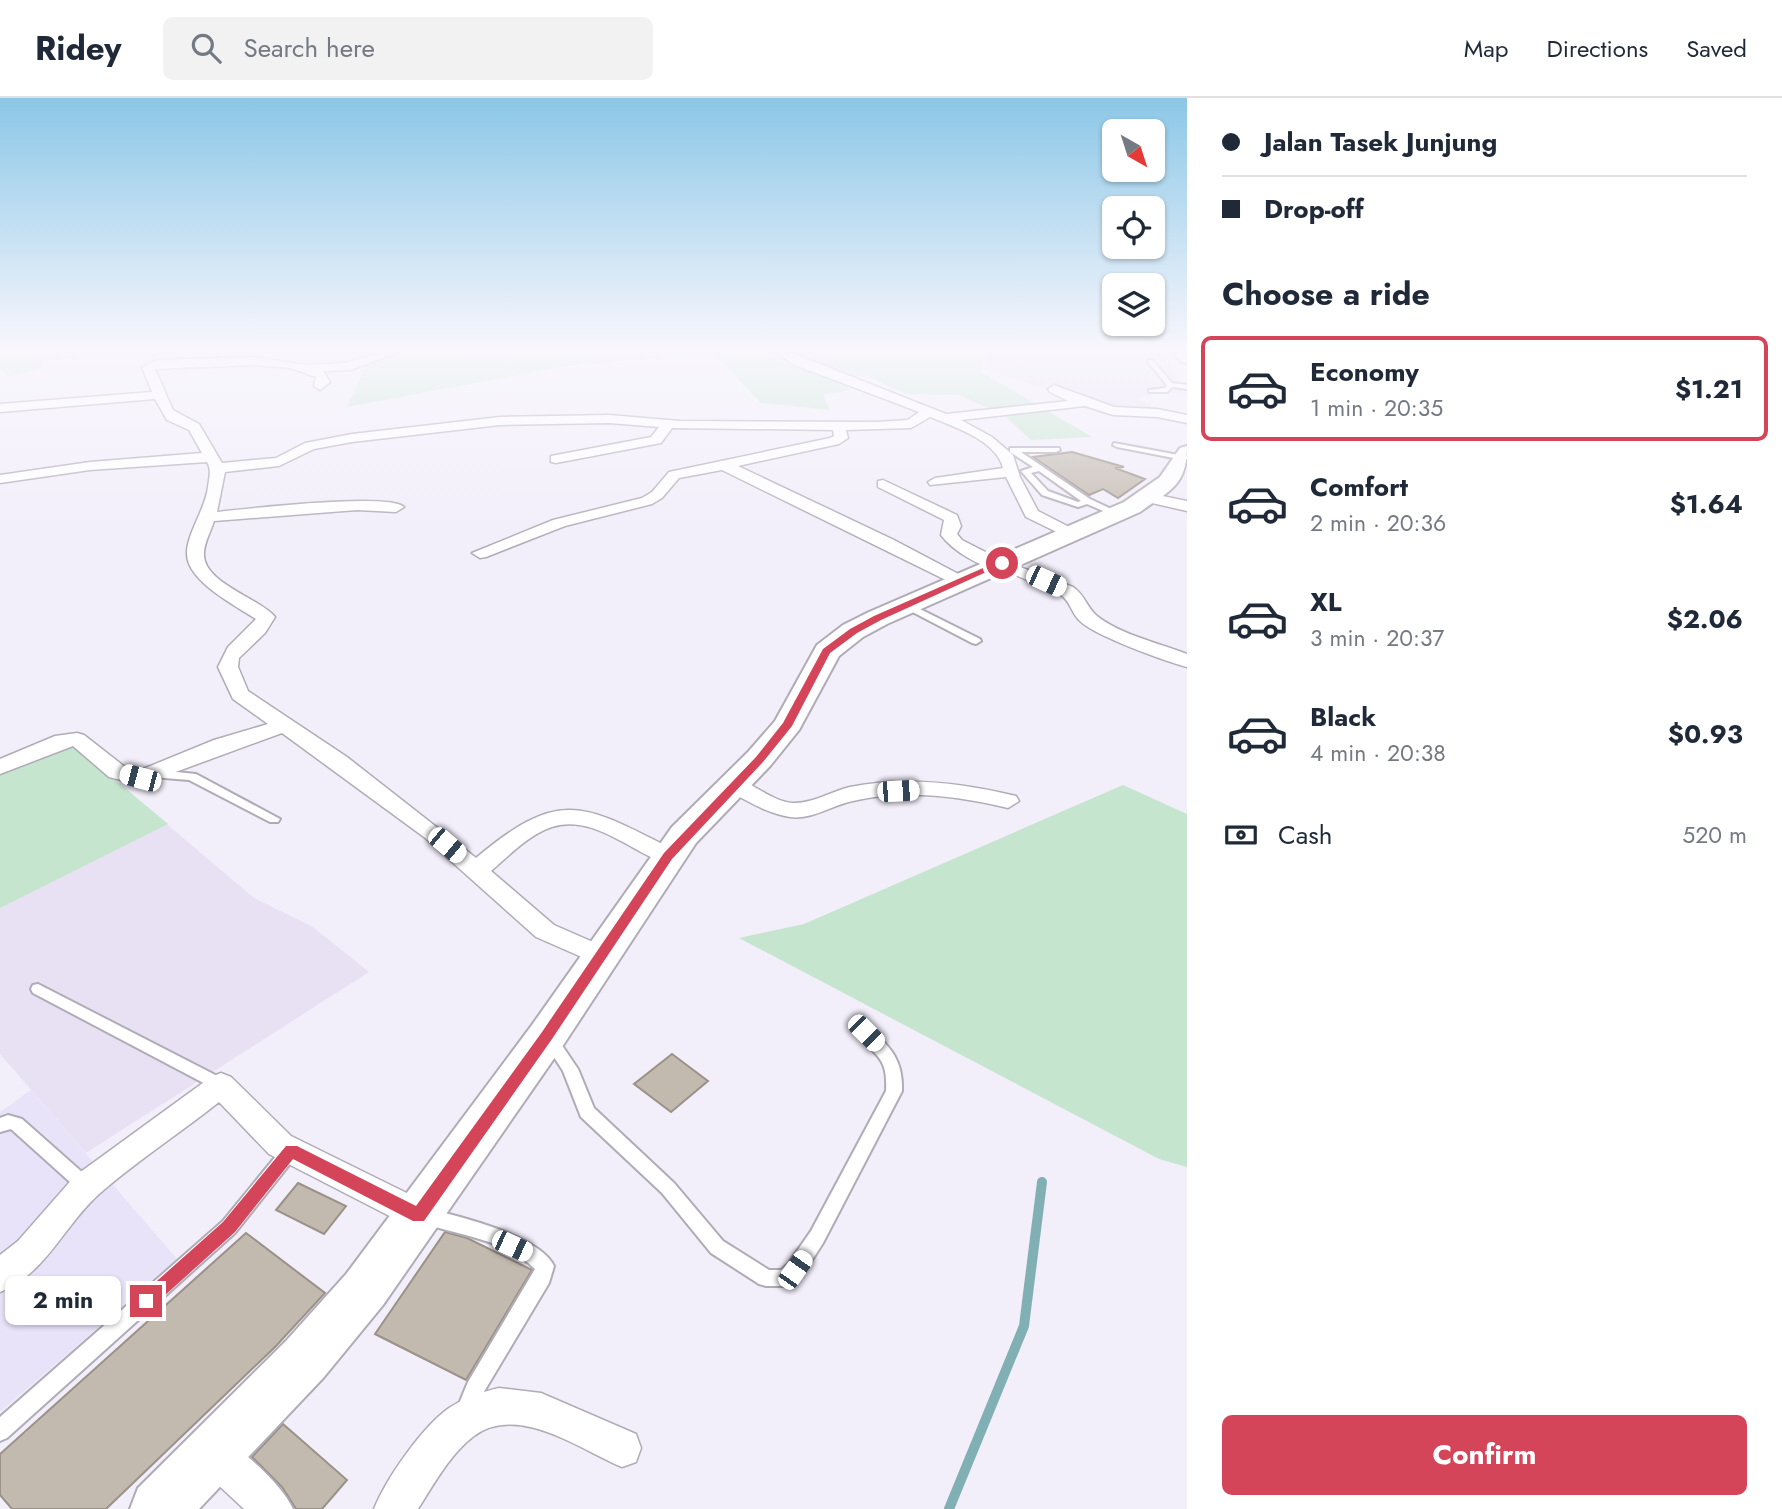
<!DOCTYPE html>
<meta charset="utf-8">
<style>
:root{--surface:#fff;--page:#f2f2f3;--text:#1f2937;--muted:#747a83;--line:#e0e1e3;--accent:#d5455a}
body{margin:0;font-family:Jost,sans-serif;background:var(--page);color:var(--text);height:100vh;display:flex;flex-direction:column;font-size:26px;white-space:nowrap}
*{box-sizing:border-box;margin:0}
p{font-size:23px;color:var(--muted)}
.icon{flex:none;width:38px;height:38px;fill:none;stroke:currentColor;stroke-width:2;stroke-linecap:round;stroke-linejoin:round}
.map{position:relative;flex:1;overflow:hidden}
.panel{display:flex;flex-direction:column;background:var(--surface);width:595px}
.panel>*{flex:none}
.banner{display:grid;align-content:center;height:154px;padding:0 35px;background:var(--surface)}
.needle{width:46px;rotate:141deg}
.buttons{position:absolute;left:1102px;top:21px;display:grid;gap:14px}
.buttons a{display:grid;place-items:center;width:63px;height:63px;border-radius:10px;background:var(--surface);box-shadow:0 2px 5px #0004;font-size:35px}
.end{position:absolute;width:32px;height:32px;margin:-16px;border:9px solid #d5455a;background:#fff;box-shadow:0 0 0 4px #fff}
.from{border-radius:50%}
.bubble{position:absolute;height:49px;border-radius:10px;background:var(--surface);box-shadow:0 2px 5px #0004;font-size:23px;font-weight:700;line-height:49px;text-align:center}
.car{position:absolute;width:21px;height:42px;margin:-21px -10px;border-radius:9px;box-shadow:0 0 5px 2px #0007;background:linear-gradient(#fff 24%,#345 0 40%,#fff 0 76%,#345 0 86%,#fff 0)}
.banner b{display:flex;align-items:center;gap:24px;height:66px;font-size:26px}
.banner b+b{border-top:2px solid var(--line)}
.banner i{width:18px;height:18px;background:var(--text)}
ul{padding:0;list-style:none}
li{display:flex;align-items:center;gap:21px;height:105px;margin:0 14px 10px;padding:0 21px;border:4px solid transparent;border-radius:10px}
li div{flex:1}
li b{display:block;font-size:26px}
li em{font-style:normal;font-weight:700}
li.selected{border-color:var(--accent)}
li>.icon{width:63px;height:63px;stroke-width:1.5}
h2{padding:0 35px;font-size:32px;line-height:84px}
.pay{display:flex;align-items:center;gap:18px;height:77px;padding:0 35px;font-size:26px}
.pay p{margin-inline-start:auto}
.button{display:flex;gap:14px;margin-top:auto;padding:14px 35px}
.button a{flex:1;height:80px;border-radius:10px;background:var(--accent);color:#fff;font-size:28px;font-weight:700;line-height:80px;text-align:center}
header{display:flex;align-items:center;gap:42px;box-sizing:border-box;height:98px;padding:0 35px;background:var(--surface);border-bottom:2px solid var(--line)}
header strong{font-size:33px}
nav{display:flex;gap:38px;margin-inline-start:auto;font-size:24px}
.search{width:490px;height:63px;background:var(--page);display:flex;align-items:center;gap:18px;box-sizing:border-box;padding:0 24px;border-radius:10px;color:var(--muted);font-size:26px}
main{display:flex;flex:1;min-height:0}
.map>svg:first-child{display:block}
.commercial{fill:#e8e3f8}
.built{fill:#e8e1f4}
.green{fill:#c6e5cf}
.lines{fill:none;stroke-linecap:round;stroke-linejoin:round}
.stream{stroke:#80b0b3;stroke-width:10}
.building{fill:#c2b9af;stroke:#9a9188;stroke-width:2}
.service-casing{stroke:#b0acb7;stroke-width:4}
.minor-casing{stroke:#b0acb7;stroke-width:3}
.secondary-casing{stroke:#b0acb7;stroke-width:4}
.service{fill:#fff;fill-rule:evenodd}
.minor{fill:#fff;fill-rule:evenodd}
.secondary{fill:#fff;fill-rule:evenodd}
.route{fill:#d5455a}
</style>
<header>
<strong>Ridey</strong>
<div class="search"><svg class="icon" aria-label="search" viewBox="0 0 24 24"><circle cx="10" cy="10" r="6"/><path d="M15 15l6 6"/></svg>Search here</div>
<nav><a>Map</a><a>Directions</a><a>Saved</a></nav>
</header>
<main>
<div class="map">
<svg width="1187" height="1411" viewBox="0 0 1187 1411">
<rect width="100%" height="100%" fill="#f2eefa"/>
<path class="commercial" d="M31,992L177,1161L0,1314V1014Z"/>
<path class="built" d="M987,253L1165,256L1187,298L1164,293L1136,301L1159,311L1149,314L1108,308L1057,289H1038L1001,277L985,267Z
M71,645L254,800L313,829L369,874L86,1055L0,956V675Z"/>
<path class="green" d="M5,253H153L40,263L41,271L7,278L0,271V257Z
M526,253H755L847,288L850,292L823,297L830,312L761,305L713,255L566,268L347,309L366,268L403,254L517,258Z
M786,253H985L981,274L1092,339L1031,342L1005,318L959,297L906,296L864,277L847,281L784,254Z
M71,645L168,726L0,810V674Z
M1123,687L1187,716V1069L1159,1061L739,840L804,826Z"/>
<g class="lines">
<path class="stream" d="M949,1411L1024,1228L1042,1084"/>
</g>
<path class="building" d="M1072,354L1124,369L1115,370L1145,381L1118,400L1103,391L1089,397L1033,359Z
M672,956L708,983L671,1014L634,986Z
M298,1085L346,1108L324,1136L276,1112Z
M445,1134L467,1140L532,1172L466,1282L375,1236Z
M246,1135L325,1195L276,1248L106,1411H12L0,1397V1356Z
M283,1326L347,1382L322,1411H296L282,1389L252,1359Z"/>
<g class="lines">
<g class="service-casing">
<path id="service" d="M1148,262H1152L1172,285L1187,287V291L1172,289L1167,294H1149V292L1165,290L1167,287L1148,264Z
M1114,345L1184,358H1187V361L1184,362L1117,349L1113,347Z
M1010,350H1059L1060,352L1056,354H1021L1090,401L1122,416L1115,418L1087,406L1078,409L1042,397L1021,373L1033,369L1010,354ZM1039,373L1081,403L1078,404L1048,393L1031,375Z
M906,504L980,541L981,543L976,546L972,545L903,509V505Z
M156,672L196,676L280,721L278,724H270L189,682L152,679L150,676L152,673Z
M38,886L227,983L229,987L227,991L221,993L215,991L33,895L31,891L33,887Z
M866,929L871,931C892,951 903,963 902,993L823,1145L802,1178L784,1188H766L759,1186L711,1155L662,1095L581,1019L563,973L542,941L545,937L550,935L555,937L578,971L594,1010L674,1085L723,1143L769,1172H781L788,1166L811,1133L886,993C888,957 875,960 858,935L861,931Z
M8,1017L22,1021L92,1083L95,1088L92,1093L86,1095L80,1093L11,1031L0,1034V1020Z
M291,1045L297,1047L299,1052L297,1057L235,1135L7,1340L0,1343V1319L223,1123L285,1047Z
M426,1111C457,1117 540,1138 554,1168L549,1185L482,1297L473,1320L466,1323L459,1320L456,1313L468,1284L535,1171C503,1140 459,1138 420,1124L417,1119L420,1114Z"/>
</g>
<g class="minor-casing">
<path id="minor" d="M385,253H402L350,272L323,273L330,284L320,292L314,288L316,279L291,270L254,267L155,271L173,312L199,326L222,365L276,360L305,345L352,336L500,319L609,317L680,323L877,324L908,322L919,314L795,267L773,253H787L946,316L1068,303L1050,294L1048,291L1054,287L1114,309L1157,311L1187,317V325L1157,319L1113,317L1085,308L961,322L992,339L1013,357L1020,379L1038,413L1077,433V439L1071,441L1026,419L1006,379L930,387L928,384L935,380L1003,370C997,343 953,328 930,319L911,330L846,332L848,340L839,346L738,368L894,442L966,480L969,484L966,488L960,489L722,372L679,380L662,400L652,406L565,428L486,459L480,460L472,455L553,422L642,400L652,394L669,374L830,340L834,338L833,332L672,330L661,345L556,365L551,364V358L651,339L659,329L609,325L500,327L352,344L314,351L279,368L225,374L217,414C246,411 389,394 404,409L396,414L357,412L214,423C211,433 204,445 204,455C202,485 260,500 275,519L265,535L239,560L238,569L248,593L347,659L476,760C562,687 586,708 676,753L680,758L676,763L668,766C651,761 635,750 619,742C559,709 537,732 491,773L554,827L609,851L613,858L609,865L600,867L536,839L424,739L282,635L140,687L109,679L73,648L0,676V661L55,638L77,635L84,637L125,669L138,673L214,642L268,626L233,601L218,569L228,549L256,521C236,508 187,483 187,456C186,437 206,410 208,389C209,380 212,372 207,364L90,372L0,385V377L90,364L202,355L189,332L167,322L155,301L0,314V306L152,294L142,269L157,262L254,259L305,267L345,265Z
M883,382L957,417L961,428L957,436L962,442L999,461L1073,489C1085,497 1087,510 1097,518C1121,537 1159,545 1187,556V569C1165,563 1095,538 1080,523C1071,515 1071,504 1061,497L1002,471C983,472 952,452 941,437L944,422L878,389V383Z
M1148,395L1187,403V413L1143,403L1140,400Z
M734,680C754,685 772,704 793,705C812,706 832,693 850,689C905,678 962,685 1016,698L1019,703L1008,710C959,698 903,691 853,703C832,707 813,722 790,719C767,716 747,702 726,692L723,687Z
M221,975L231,979L291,1038L431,1107L435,1117L431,1127L419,1131L407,1127L269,1056L219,1004C180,1035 137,1063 99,1096C64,1127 46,1176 0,1194V1157L18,1143L75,1078L211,979Z
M499,1290L541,1295L636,1336L641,1350L636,1364L622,1369C581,1352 518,1305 474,1338C450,1356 434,1386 418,1411H374C386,1381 422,1329 449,1310C464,1300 481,1294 499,1290Z
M214,1337C239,1347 283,1387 293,1411H244L200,1370L195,1356L200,1342Z"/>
</g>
<g class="secondary-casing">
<path id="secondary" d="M1173,253H1187V265L1181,264Z
M1187,348C1187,388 1170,392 1140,414L887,526L863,539L839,558L799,632L770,668L696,745L562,949L383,1207L324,1279L199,1411H130L138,1390L286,1243L347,1175L532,927L672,729L748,654L775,623L817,547L843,527L869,514L1124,404L1160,379L1180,350Z"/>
</g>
<use href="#service" class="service"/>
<use href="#minor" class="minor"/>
<use href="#secondary" class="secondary"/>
</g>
<linearGradient id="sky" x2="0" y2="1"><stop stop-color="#8bc7e7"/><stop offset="0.56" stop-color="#f9f7fd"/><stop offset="1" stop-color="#f9f7fd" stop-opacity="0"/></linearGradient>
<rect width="1187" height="450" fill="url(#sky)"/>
<path class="route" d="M999,463L1006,465L881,522L857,535L830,555L792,628L763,664L672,761L552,941L424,1123H413L293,1061L235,1134L152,1209H140L137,1203L140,1198L223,1124L286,1048H297L416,1108L542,934L664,755L756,659L783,625L823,551L850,531L874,518Z"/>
</svg>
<div class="buttons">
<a><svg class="needle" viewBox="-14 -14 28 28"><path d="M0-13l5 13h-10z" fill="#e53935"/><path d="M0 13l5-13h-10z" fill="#747a83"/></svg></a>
<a><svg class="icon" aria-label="locate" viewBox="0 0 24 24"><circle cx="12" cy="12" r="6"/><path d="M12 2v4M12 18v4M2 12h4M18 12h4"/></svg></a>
<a><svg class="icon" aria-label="layers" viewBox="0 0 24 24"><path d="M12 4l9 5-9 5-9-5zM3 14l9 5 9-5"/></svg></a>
</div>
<i class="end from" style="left:1002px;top:465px"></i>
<i class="end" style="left:146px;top:1203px"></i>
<div class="bubble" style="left:5px;top:1178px;width:116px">2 min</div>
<i class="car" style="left:1046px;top:483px;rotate:115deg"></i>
<i class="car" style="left:140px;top:680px;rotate:285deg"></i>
<i class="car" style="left:898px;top:693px;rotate:87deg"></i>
<i class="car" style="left:447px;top:747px;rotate:130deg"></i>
<i class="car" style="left:866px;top:935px;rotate:135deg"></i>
<i class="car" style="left:512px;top:1148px;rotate:115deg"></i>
<i class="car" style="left:795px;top:1172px;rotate:35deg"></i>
</div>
<section class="panel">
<div class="banner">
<b><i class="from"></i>Jalan Tasek Junjung</b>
<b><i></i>Drop-off</b>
</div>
<h2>Choose a ride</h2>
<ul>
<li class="selected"><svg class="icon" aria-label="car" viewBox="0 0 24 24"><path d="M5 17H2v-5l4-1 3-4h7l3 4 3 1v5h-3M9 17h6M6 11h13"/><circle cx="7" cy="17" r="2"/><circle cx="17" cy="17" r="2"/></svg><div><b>Economy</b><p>1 min · 20:35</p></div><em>$1.21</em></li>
<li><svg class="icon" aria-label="car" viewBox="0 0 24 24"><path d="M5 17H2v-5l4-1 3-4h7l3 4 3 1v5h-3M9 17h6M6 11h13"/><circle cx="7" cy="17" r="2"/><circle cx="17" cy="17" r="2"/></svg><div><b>Comfort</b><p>2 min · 20:36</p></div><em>$1.64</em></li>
<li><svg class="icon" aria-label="car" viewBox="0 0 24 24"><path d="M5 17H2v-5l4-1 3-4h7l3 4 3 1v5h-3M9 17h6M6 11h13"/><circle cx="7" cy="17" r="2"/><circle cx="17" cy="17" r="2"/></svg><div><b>XL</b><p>3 min · 20:37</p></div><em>$2.06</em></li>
<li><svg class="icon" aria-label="car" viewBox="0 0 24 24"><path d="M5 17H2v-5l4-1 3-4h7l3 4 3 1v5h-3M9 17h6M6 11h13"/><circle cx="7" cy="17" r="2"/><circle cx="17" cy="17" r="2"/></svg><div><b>Black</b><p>4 min · 20:38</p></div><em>$0.93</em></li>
</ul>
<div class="pay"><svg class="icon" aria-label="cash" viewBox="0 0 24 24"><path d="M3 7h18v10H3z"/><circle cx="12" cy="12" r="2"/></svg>Cash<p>520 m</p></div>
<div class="button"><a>Confirm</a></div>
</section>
</main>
